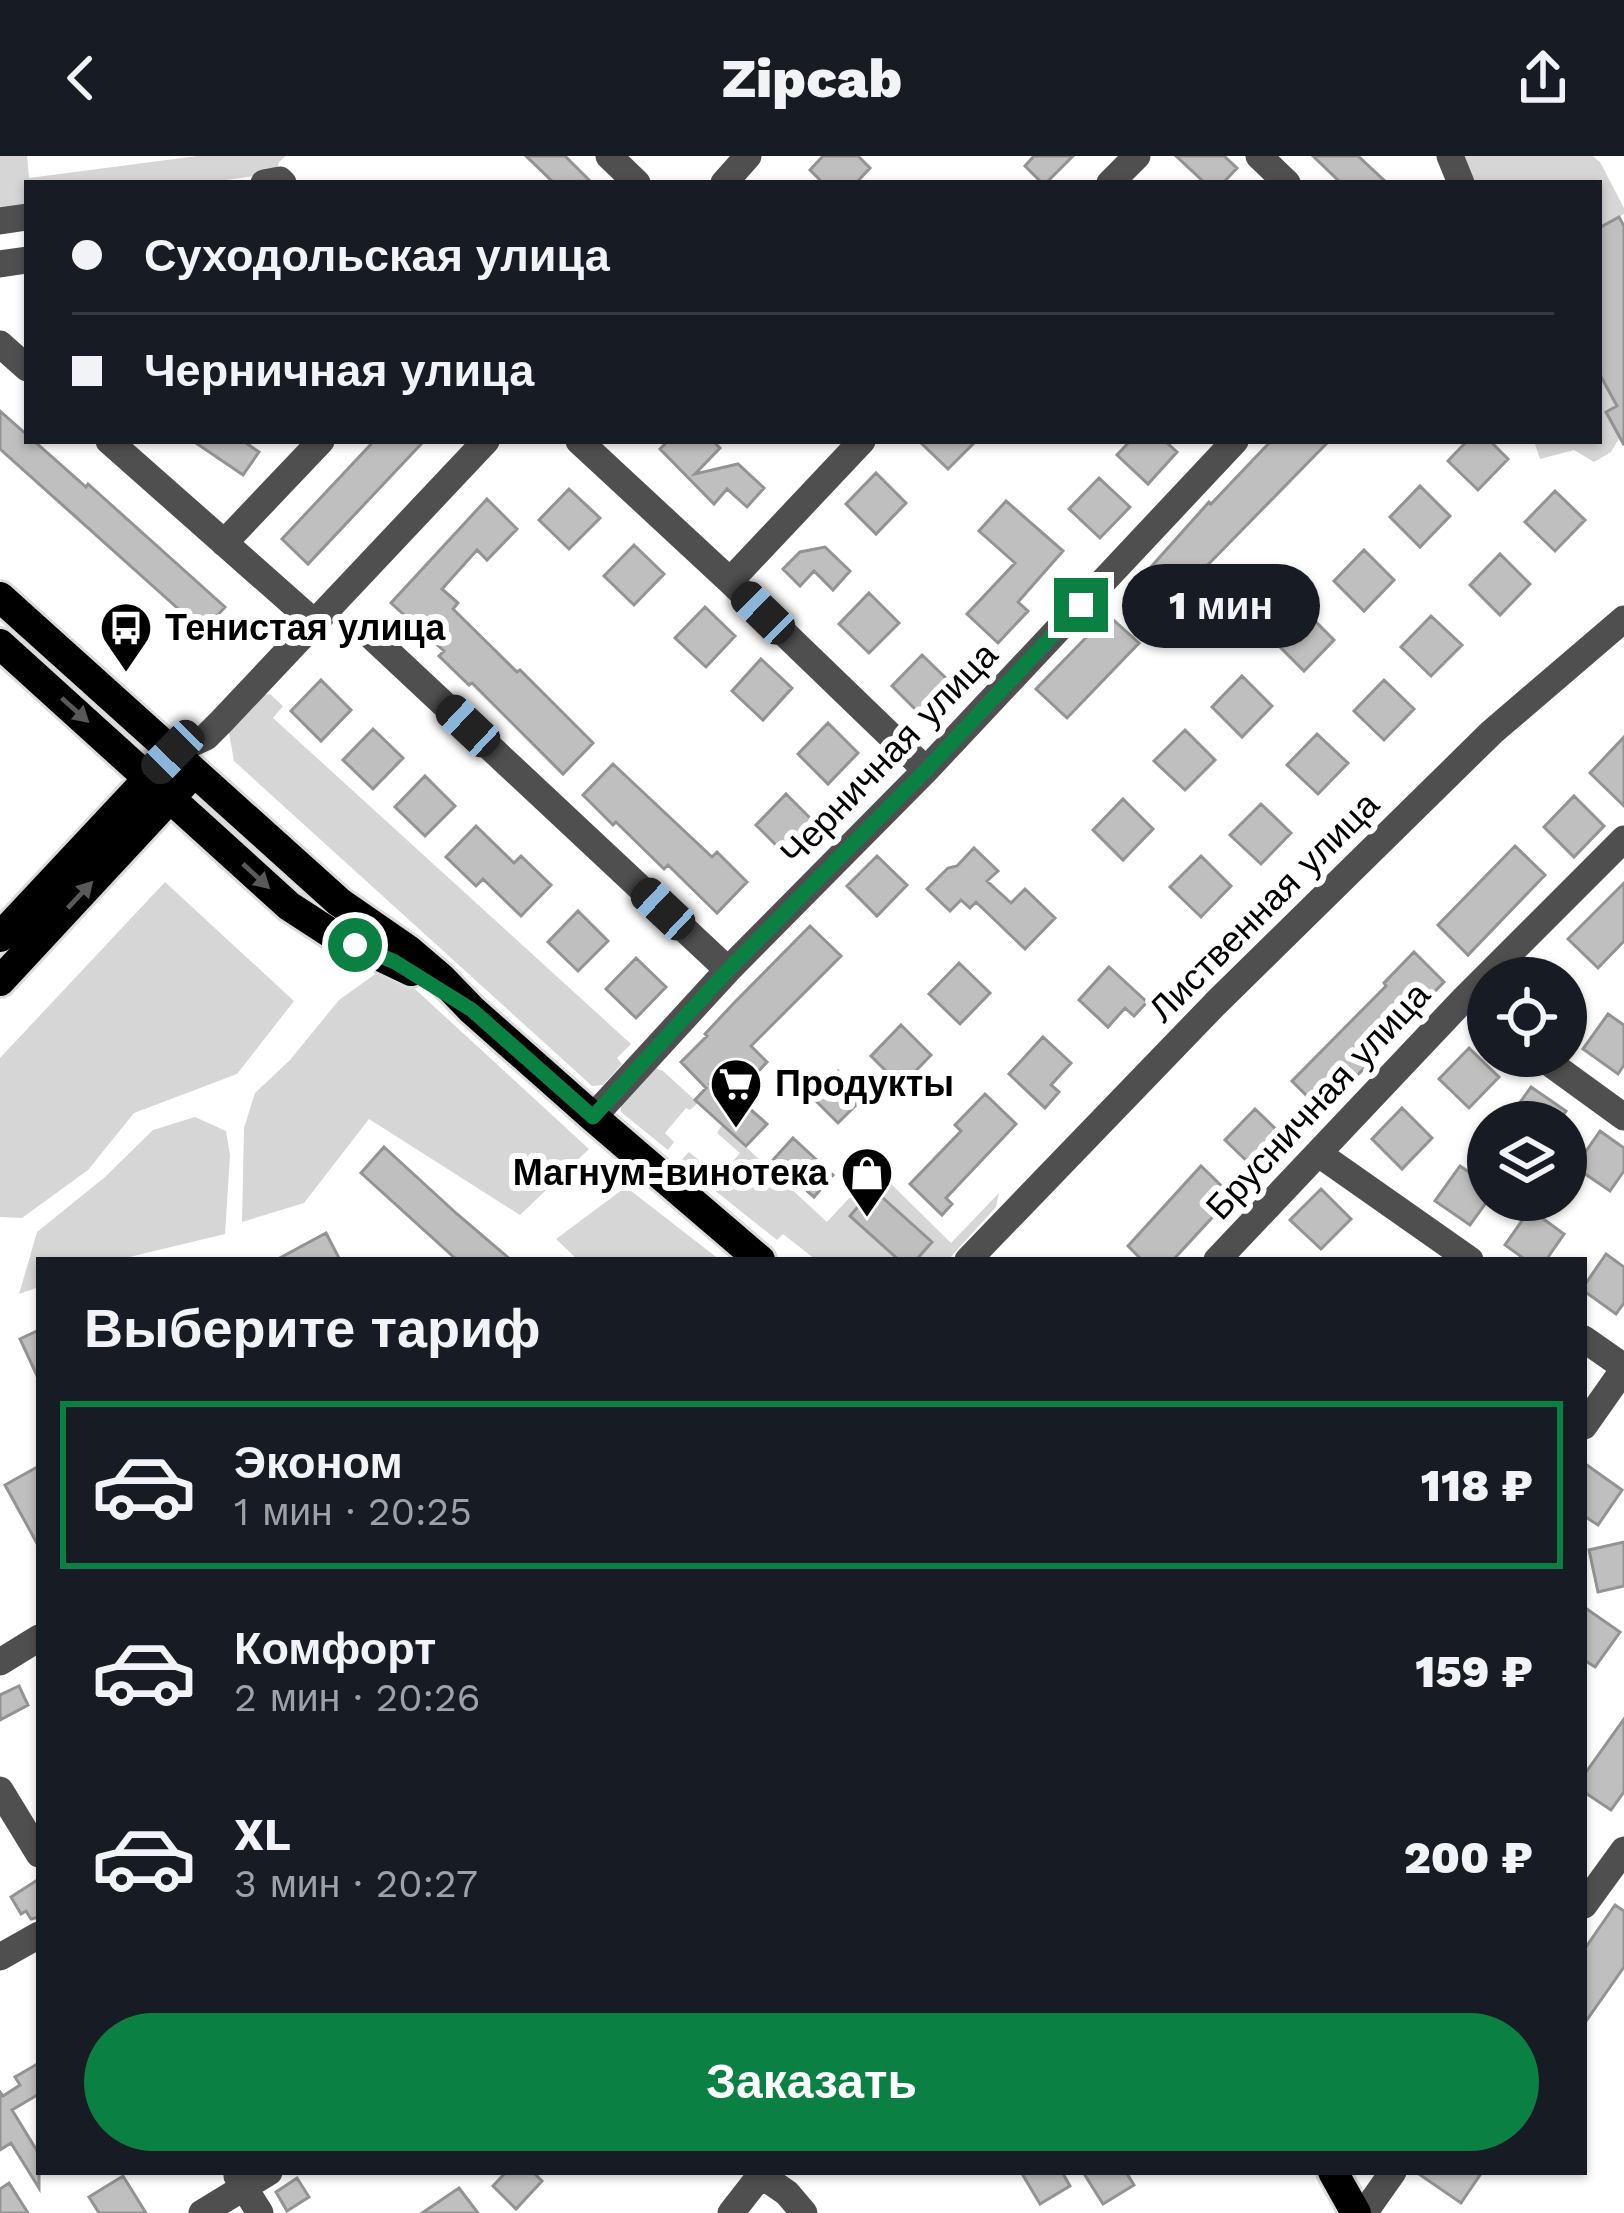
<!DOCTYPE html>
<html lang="ru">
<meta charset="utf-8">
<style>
:root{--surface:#171b24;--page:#20242c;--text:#f1f3f6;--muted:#9ea1a6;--line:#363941;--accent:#0b8043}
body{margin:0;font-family:"Work Sans",sans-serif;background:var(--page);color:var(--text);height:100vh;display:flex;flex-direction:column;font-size:45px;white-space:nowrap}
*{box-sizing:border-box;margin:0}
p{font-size:39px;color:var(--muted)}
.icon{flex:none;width:66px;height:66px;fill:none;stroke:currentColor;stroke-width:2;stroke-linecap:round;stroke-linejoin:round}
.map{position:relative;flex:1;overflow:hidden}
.side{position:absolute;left:36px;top:1101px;width:1551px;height:918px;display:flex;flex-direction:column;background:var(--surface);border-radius:0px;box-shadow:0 3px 9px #0004}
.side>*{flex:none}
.banner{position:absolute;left:24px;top:24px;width:1578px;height:264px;border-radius:0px;box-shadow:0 3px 9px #0004;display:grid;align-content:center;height:264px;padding:0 48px;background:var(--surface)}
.controls{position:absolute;left:1467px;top:801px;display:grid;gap:24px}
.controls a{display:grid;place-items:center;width:120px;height:120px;border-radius:50%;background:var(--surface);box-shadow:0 3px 9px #0004;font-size:60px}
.end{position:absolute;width:54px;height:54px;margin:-27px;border:15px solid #0b8043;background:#fff;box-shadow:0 0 0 6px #fff}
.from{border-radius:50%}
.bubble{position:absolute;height:84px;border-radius:42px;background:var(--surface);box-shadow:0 3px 9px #0004;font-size:39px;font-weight:800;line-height:84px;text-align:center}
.car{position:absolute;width:36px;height:72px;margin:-36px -18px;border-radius:15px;box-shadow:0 0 9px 3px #0007;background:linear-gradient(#222 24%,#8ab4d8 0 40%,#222 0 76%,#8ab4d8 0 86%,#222 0)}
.banner b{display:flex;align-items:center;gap:42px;height:114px;font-size:45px}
.banner b+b{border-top:3px solid var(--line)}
.banner i{width:30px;height:30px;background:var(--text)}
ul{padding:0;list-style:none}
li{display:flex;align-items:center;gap:36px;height:168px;margin:0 24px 18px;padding:0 24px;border:6px solid transparent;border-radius:0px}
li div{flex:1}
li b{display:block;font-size:45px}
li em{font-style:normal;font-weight:800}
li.selected{border-color:var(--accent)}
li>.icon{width:108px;height:108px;stroke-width:1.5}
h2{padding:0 48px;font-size:54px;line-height:144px}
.primary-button{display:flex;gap:24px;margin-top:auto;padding:24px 48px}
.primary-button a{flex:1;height:138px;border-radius:72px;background:var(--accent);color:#fff;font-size:48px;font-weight:800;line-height:138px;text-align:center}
header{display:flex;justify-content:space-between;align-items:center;height:156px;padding:0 48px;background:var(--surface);font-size:54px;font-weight:800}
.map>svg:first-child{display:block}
.green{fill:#d6d6d6}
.building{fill:#bfbfbf;stroke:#939393;stroke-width:3}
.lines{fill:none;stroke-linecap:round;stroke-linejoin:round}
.major-casing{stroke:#dbdbdb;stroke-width:36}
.minor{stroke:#4f4f4f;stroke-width:27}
.major{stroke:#000;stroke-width:30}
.oneway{fill:#595959}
.route{stroke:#0b8043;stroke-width:15}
.labels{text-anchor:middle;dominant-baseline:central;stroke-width:12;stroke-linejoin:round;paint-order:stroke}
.poi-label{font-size:36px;font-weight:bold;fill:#000;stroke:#fff;text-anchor:start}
.street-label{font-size:36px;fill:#000;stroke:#fff}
</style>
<header><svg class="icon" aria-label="back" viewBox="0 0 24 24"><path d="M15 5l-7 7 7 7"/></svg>Zipcab<svg class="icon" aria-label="share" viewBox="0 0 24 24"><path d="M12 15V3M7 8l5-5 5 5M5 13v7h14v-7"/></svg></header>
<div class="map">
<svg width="1624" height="2057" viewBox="0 0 1624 2057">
<rect width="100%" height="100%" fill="#fff"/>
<path class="green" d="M0,0H27L29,22L197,0H286L279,6L276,17L205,27H27V53L0,56Z
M1463,0H1593L1600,6L1624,52V58L1599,72V27H1475Z
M1599,217L1617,250L1606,257L1620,281L1611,296L1594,306L1574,294L1540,303L1534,285H1599Z
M270,538L283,550L273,562L631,888L617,902L622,908L603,929L592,930L234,605L229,577L260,539Z
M165,726L294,845L237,918L134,957L88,1014L22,1062L0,1061V902Z
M381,814L403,822L589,993L520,1059L369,963L304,1047L242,1066L244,972L255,937L290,904L339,844Z
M651,910L663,915L698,947L690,954L686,952L665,977L674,986L668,994L621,956V947Z
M195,961L226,975L230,999L225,1078L117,1104H39V1131L19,1138L37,1076L105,1021L153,974Z
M722,969L827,1066L876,1013L951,1087L999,1037L996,1051L948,1104H816L783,1078L777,1084L679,1006L689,996L719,1021L740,997L717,977Z
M626,1031L720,1104H578L556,1083Z"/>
<path class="building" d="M526,0H565L592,27H554Z
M823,0H858L870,12L856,27H823L810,14Z
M1034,0H1073L1046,27H1042L1025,10Z
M1176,0H1224L1237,12L1223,27H1205Z
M1313,0H1358L1387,27H1341Z
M1619,61L1624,70V289L1606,256L1617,250L1599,217V72Z
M0,255L27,279V285H34L86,331L88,328L225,451L203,475L0,293Z
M193,285H243L259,296L243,319Z
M374,285H424L308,408L282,383Z
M668,285H713L720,292L695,318L738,308L764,332L747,351L727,333L714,348L660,293Z
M919,285H976L948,313Z
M1130,285H1165L1177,296L1148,328L1117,299Z
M1271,285H1329L1192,425L1195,427L1165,459L1134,430L1209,346L1211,348Z
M1467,285H1490L1508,303L1478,334L1448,305Z
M876,317L906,347L876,378L846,348Z
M1099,322L1130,351L1100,382L1069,353Z
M1420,330L1450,360L1420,391L1390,361Z
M569,333L600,362L569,393L539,364Z
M1555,335L1585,364L1555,395L1525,366Z
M487,343L517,373L487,404L477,394L442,433L458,447L453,453L517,516L520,514L593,587L563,618L472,527L469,529L439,500L444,495L391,447Z
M1006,345L1063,395L1018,446L1028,455L998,487L967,458L1015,407L979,375Z
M634,389L664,418L634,449L604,420Z
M825,391L850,415L833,434L814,415L800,430L783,413L800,396Z
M1364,394L1394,424L1364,455L1334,425Z
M1500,398L1530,428L1500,459L1470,429Z
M869,437L899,467L869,497L839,468Z
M705,451L735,480L706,511L675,482Z
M1304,454L1334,484L1304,515L1274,485Z
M1108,459L1139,487L1067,562L1036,533Z
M1431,460L1462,489L1431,520L1401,491Z
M922,499L953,529L922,560L892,530Z
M761,503L792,532L763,564L732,535Z
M1242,520L1272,550L1242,581L1212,551Z
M321,524L351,554L321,585L291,555Z
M1384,524L1414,553L1384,584L1354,555Z
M828,567L858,597L828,628L798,598Z
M373,573L403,602L373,633L343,604Z
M1185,574L1215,604L1185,634L1154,605Z
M1317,578L1348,607L1318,638L1287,609Z
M1624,581V650L1590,617Z
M613,608L712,701L717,696L747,726L717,757L668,709L664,713L616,666L613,669L583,639Z
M425,620L455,650L425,680L395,651Z
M786,638L816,668L786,699L756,669Z
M1574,640L1604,670L1574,701L1544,671Z
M1123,643L1153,673L1123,704L1093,674Z
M1261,648L1291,677L1261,708L1230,679Z
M476,670L514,707L521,700L551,729L521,760L483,723L476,730L446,701Z
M1515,690L1545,719L1468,799L1438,769Z
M974,692L998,715L987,725L1011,747L1025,733L1055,762L1025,793L976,746L970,752L961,744L950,755L927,733L948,712L957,710Z
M877,700L907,729L877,760L847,730Z
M1201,700L1231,730L1201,761L1170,731Z
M1624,727V785L1598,812L1568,783Z
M578,755L608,785L578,815L548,786Z
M810,770L841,800L751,890L767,906L751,923L733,905L710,928L736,953L742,946L767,968L746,990L695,944L706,932L681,906L707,880L705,878L733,848Z
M1414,796L1444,826L1397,874L1400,876L1322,955L1292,925L1386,830L1384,827Z
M636,802L666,831L636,862L606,833Z
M959,807L990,837L960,868L929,838Z
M1109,811L1147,846L1134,860L1125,852L1108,871L1079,844Z
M1608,858L1624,869V909L1618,918L1583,893Z
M901,869L931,899L901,930L871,900Z
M1043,881L1071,907L1051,929L1059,936L1045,952L1009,918Z
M1469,892L1499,921L1469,952L1439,923Z
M838,915L864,941L838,967L812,941Z
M1531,931L1566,955L1558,966H1506Z
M985,938L1016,968L946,1042L952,1048L942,1059L910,1028L961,975L955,969Z
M1402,952L1432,982L1402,1013L1372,983Z
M1255,953L1285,982L1255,1013L1225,984Z
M1600,975L1624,992V1015L1610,1035L1575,1011Z
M793,982L833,1019L814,1041L773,1004Z
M384,991L457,1058L511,1104H457L361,1017Z
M1201,1010L1232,1040L1173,1104H1142L1128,1090Z
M1460,1010L1488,1029V1044L1470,1069L1435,1045Z
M873,1033L932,1086L916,1104H899L850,1060Z
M1321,1033L1351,1063L1321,1093L1290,1064Z
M1530,1053L1564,1078L1546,1104H1526L1505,1089Z
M326,1077L340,1104H276Z
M1606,1098L1624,1111V1147L1616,1158L1584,1135V1130Z
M39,1174V1224L20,1183Z
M1584,1307L1622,1334L1598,1369L1584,1360Z
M39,1310V1391L5,1329Z
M1624,1386V1430L1598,1436L1589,1394Z
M1584,1451L1620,1476L1595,1511L1584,1504Z
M19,1530L28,1549L0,1564V1539Z
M1624,1563V1636L1611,1654L1584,1636V1619Z
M39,1723V1761L31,1763L26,1755L21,1758L11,1741Z
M1615,1749L1624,1755V1811L1584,1868V1794Z
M39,1907V1938L12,1954L39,1998V2032L11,1987L0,1994V1936L3,1940L20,1929L15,1921Z
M506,2016H533L542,2025L516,2053L493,2030Z
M1021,2016H1062L1070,2030L1040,2048Z
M1083,2016H1126L1134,2029L1103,2048Z
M1416,2016H1482L1461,2047Z
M123,2020L146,2057H99L89,2041Z
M297,2022L309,2041L287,2055L276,2036Z
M9,2027L28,2057H0V2033Z
M459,2032L478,2057H422Z"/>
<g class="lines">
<g class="major-casing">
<path id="major" d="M0,441L339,746L407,793L441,822L472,854L593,961L760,1104
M0,488L289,750L329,776L411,815
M0,781L160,610
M0,825L184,627
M1333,2016L1356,2057"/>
</g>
<path class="minor" d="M609,0L637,27
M1259,0L1287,27
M1450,0L1461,27
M264,27L280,24L283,27
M724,27L748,0
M1110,27L1137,0
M0,65L27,61
M0,108L27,104
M0,188L27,212
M109,285L315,467
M579,285L730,425L926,614
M224,387L321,285
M730,425L862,285
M370,479L728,814
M173,596L206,581L221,566L486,285
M1540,900L1624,961
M593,961L728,814L926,614L1235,285
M1319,998L1470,1104
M968,1104L1215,848L1492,576L1624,463
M1217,1104L1463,844L1624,683
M1584,1183L1624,1211
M1584,1270L1624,1213
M0,1506L39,1482
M0,1634L39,1698
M1584,1749L1624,1694
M0,1801L39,1779
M761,2019L787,2037L804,2057
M237,2020L260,2057
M202,2057L269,2016
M731,2057L763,2016
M1364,2057L1393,2016"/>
<use href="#major" class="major"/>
</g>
<defs><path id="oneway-solid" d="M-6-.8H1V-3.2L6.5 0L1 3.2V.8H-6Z" transform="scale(3)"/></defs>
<g class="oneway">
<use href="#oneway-solid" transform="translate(75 554) rotate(42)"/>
<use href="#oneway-solid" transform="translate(256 720) rotate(43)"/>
<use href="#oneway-solid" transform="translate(80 739) rotate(-47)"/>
</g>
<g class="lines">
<path class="route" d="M355,789L395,806L472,854L593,961L728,814L926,614L1081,449"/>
</g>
<defs>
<g id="bus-pin" transform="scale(2.7)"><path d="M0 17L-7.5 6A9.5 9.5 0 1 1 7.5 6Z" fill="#000" stroke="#fff"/><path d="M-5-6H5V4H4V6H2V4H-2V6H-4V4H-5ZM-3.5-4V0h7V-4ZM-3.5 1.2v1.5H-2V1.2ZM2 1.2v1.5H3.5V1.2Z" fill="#fff"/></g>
<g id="supermarket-pin" transform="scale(2.7)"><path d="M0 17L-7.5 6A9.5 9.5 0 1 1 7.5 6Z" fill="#000" stroke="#fff"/><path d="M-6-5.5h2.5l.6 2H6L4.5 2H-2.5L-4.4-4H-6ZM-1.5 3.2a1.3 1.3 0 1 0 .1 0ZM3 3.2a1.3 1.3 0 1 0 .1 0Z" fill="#fff"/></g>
<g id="shop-pin" transform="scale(2.7)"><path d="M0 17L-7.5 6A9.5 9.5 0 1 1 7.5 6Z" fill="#000" stroke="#fff"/><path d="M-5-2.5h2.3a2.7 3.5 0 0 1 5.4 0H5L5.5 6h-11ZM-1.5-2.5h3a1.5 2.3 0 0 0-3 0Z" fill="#fff"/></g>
</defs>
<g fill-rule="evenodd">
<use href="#bus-pin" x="126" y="472"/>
<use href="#supermarket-pin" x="736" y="928"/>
<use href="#shop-pin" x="867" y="1017"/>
</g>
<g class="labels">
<g class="poi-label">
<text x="165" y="472">Тенистая улица</text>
<text x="775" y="928">Продукты</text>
<text x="828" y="1017" text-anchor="end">Магнум-винотека</text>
</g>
<g class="street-label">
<text transform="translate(889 598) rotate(-46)">Черничная улица</text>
<text transform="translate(1264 751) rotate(-45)">Лиственная улица</text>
<text transform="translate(1318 945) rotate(-47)">Брусничная улица</text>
</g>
</g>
</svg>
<div class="controls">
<a><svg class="icon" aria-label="locate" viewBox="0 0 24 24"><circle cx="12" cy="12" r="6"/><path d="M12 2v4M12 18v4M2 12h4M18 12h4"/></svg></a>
<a><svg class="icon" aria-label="layers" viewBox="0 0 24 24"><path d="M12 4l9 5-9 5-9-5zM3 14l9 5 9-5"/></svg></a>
</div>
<i class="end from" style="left:355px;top:789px"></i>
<i class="end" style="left:1081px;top:449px"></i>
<div class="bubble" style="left:1122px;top:408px;width:198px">1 мин</div>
<i class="car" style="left:763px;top:457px;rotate:314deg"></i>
<i class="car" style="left:468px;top:570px;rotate:313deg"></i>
<i class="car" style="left:173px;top:596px;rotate:224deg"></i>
<i class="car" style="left:663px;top:753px;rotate:313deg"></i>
<div class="banner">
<b><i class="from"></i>Суходольская улица</b>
<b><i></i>Черничная улица</b>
</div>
<section class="side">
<h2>Выберите тариф</h2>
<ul>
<li class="selected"><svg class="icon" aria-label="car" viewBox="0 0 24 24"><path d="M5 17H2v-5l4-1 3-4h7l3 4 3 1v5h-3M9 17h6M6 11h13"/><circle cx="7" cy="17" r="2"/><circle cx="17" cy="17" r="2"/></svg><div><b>Эконом</b><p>1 мин · 20:25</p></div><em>118 ₽</em></li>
<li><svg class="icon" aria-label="car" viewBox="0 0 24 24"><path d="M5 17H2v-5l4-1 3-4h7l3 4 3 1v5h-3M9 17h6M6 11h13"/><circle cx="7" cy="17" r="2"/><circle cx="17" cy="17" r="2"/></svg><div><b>Комфорт</b><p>2 мин · 20:26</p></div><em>159 ₽</em></li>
<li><svg class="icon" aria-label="car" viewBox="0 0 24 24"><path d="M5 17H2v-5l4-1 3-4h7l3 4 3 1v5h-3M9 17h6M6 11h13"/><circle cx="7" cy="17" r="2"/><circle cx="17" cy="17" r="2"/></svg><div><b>XL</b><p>3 мин · 20:27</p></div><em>200 ₽</em></li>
</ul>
<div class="primary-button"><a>Заказать</a></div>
</section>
</div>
